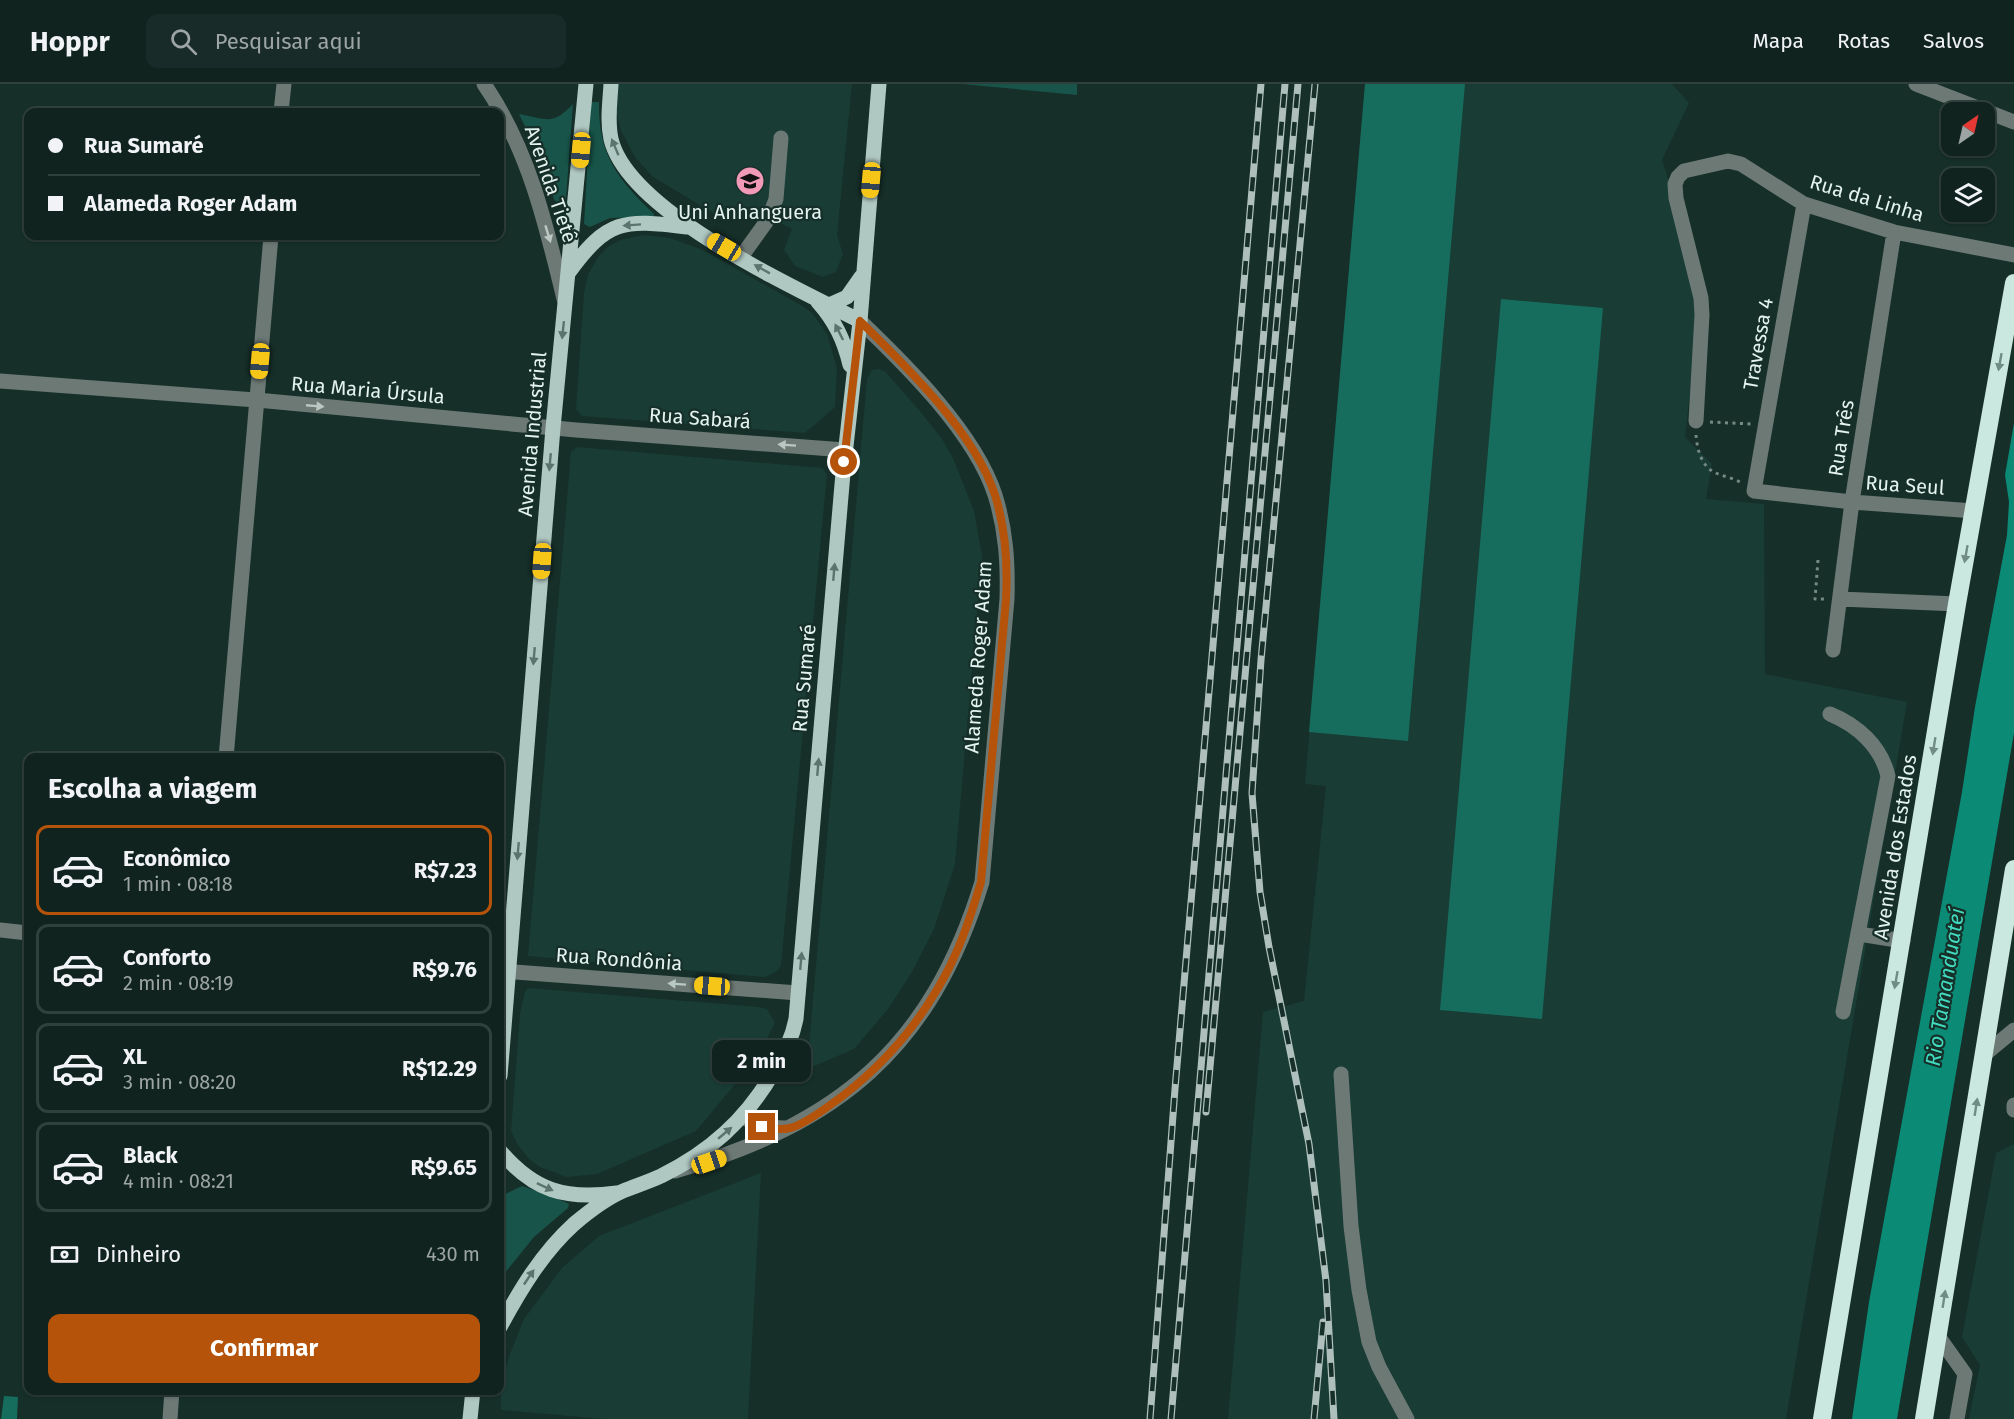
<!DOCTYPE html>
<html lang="pt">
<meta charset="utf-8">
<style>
:root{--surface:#10231f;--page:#192b28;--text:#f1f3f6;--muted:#9ca4a4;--line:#30403d;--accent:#b45309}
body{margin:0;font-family:"Fira Sans",sans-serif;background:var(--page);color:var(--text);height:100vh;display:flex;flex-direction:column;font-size:22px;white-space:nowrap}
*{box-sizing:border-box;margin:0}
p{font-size:20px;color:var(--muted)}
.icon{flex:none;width:33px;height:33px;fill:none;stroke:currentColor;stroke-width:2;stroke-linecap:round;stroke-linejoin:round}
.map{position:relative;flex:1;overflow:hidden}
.side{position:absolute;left:24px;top:669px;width:480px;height:642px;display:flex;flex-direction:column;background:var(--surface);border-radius:12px;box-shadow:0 2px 4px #0004,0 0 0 2px var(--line)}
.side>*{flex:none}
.top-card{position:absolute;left:24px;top:24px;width:480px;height:132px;border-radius:12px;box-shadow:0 2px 4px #0004,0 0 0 2px var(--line);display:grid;align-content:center;height:132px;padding:0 24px;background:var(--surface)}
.needle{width:39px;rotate:34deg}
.controls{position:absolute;left:1941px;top:18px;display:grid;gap:12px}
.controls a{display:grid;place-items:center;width:54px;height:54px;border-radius:12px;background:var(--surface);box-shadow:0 2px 4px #0004,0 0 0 2px var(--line);font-size:30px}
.end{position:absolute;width:27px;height:27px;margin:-14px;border:8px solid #b45309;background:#fff;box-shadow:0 0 0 3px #fff}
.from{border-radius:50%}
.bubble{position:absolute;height:42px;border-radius:12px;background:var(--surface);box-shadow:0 2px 4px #0004,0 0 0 2px var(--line);font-size:20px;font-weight:700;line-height:42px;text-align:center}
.car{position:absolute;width:18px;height:36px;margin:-18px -9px;border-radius:8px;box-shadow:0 0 4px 2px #0007;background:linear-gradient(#f5c518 24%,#345 0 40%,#f5c518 0 76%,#345 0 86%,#f5c518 0)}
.top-card b{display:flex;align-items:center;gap:21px;height:57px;font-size:22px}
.top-card b+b{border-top:2px solid var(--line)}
.top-card i{width:15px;height:15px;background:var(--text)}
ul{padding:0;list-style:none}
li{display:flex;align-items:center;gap:18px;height:90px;margin:0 12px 9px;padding:0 12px;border:3px solid var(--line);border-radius:12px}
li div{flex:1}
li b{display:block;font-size:22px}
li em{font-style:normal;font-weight:700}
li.current{border-color:var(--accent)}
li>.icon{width:54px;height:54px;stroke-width:1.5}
h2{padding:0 24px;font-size:27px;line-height:72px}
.pay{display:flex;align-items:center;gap:15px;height:66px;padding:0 24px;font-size:22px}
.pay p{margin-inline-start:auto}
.action{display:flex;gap:12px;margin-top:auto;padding:12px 24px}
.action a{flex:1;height:69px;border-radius:12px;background:var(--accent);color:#fff;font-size:24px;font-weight:700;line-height:69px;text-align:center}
header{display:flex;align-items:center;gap:36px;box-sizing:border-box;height:84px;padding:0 30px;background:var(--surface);border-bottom:2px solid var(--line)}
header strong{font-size:28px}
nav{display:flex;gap:33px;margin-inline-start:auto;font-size:21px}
.search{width:420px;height:54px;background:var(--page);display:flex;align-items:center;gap:15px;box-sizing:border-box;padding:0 21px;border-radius:12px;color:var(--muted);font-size:22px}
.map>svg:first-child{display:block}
.built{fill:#193c35}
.green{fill:#185449}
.water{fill:#0b8a76}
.building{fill:#166d5e}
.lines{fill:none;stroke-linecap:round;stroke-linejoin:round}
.path{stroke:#768a85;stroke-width:3;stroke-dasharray:3 4.5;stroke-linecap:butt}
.minor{stroke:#6d7975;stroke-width:15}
.major{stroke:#b0c8c2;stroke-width:15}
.highway{stroke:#cae8e0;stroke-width:18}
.rail-casing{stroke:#afc0bc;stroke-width:7}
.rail{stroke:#162f29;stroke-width:4.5;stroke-dasharray:14;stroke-linecap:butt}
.oneway{fill:#5b746e}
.oneway2{fill:#bac8c4}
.oneway3{fill:#708c84}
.route{stroke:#b45309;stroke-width:8}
.labels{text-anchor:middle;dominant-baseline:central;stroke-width:4.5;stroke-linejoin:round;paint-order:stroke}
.street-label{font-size:20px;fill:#e4f3ef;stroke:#162f29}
.poi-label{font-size:20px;fill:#e4f3ef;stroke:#162f29}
.water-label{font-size:21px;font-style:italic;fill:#41dbbf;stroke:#162f29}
</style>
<header>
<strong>Hoppr</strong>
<div class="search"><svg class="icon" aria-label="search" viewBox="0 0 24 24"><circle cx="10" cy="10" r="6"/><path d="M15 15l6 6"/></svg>Pesquisar aqui</div>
<nav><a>Mapa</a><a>Rotas</a><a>Salvos</a></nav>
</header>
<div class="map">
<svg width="2014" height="1335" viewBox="0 0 2014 1335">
<rect width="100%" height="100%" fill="#162f29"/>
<path class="built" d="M617,0H852L837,151L843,170L836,188L823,193L795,182L784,166L792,145L751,125L736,136L723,135L653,93L635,73L621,47L615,22Z
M1365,0H1672L1689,19L1662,76L1702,201L1685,353L1712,380L1706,415L1764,420L1765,590L1907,618L1786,1335H1228L1263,928L1304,917L1326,702L1305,700Z
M642,151L670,154L703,166L804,223L813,230L827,250L837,284L835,323L805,349L582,332L576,325L584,209L588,191L598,173L609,162L621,156Z
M878,285L885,287L919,326L942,355L953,374L974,427L982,472L955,780L934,845L912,888L888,925L854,965L807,985L867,295L872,286Z
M577,363L822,384L827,390L781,881L777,887L765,893L528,872L571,368Z
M528,904L759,923L767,925L775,939L756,975L696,1047L597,1090L567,1093L540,1083L529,1075L518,1061L511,1047L520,930L525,908Z
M2014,1060V1335H1969L1980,1281L1962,1253L1996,1069Z
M761,1089L748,1335H604L501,1326V1301L510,1270L524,1235L562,1184L599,1152Z"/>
<path class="green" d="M962,0H1077V11Z
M591,18H599C598,70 617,95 654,130V133L610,134L590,143L584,140Z
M573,20L566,114L559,121L554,115L534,61L519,30C547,35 552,42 573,20Z
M522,1102C529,1104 567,1118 569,1120L568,1124L534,1153L500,1195V1116L503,1111Z"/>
<path class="water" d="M2014,339V649L1897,1335H1852L1869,1218L1962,708L1975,623L2007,451L2009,418L2005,391Z"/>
<path class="building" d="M1365,0H1465L1408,657L1309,648Z
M1501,215L1603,224L1542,935L1440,926Z
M4,1312L18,1313L17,1335H1Z"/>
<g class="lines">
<path class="path" d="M1710,338L1751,340
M1696,351C1697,363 1700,379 1712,387C1720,392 1731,393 1740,398
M1818,476L1815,515H1826"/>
<path class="minor" d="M484,0C528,64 546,140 564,215
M1916,0L2014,38
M281,28L284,0
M1804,120L1754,407L1852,418L1974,427
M741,173L769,134L776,115L781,54
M0,297L257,316L576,346L845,366
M1696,337L1702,231L1701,214L1676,114L1675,100L1678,93L1684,87L1728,77L1741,80L1804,120L1894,148L2014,171
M1840,515L1957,520
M1833,566L1852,418L1894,148
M1830,630C1857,641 1881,662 1888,692L1843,928
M226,674L271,152
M0,846L28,849
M1859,850L1903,857
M500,887L798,909
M1985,970L2014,946
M1341,990L1351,1142L1359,1206L1369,1258L1379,1283L1407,1335
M2014,1021V1026
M743,1033L762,1043L785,1044
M675,1087C839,1040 931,964 982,798L1007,515C1008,479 1006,446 995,411C975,349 906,281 860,237
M1938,1252L1965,1290L1957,1335
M170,1335L172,1306"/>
<path class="major" d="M611,0C610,18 607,37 611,55C628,128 796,204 860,237
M569,188C608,135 623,135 687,143
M818,218C835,237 844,256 850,281
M829,221L847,213L861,193
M500,992L553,344L586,0
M500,1067C534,1107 565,1116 617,1109
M500,1243C520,1206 542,1169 574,1140C587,1129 607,1114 623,1107C635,1102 648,1098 661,1092C710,1068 745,1036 773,989C783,971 792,956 796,935L843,389L860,237L879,0
M470,1335L473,1306"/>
<path class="highway" d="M1822,1335L1957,520L2014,199
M1924,1335L2014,785"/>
<g class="rail-casing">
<path id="rail" d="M1315,0L1261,576L1252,709L1260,808L1269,863L1309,1060L1326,1197L1334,1335
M1206,1028L1298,0
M1150,1335L1175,1005L1261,0
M1171,1335L1285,0
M1314,1335L1323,1238"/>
</g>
<use href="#rail" class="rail"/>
</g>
<defs><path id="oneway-solid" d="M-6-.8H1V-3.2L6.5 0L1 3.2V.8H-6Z" transform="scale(1.5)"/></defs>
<g class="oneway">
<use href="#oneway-solid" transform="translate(615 63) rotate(-113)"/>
<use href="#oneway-solid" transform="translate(632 141) rotate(176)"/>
<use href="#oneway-solid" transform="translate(762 185) rotate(-151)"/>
<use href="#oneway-solid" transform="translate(563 246) rotate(96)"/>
<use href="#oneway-solid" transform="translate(839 248) rotate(-117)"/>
<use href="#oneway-solid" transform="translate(550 378) rotate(95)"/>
<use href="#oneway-solid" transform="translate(834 488) rotate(-85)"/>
<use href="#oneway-solid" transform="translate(534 572) rotate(95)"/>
<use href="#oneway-solid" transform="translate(818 683) rotate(-85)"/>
<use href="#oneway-solid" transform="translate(518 767) rotate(95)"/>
<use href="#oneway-solid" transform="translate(801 877) rotate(-85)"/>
<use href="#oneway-solid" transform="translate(725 1049) rotate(-40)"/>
<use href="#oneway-solid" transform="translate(545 1103) rotate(25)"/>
<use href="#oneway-solid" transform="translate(529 1193) rotate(-56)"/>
</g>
<g class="oneway2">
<use href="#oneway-solid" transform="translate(548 150) rotate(73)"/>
<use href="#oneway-solid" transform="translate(315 322) rotate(5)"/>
<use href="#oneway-solid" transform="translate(787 361) rotate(-176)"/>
<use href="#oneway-solid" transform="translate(677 900) rotate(-176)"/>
</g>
<g class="oneway3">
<use href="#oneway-solid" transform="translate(2000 278) rotate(100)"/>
<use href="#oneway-solid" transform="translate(1966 470) rotate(100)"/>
<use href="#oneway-solid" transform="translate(1934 662) rotate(99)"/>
<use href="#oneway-solid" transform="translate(1896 896) rotate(100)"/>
<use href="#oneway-solid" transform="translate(1976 1023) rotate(-81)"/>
<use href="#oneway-solid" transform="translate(1944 1215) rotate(-81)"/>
</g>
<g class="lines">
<path class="route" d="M762,1043C771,1045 781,1046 790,1044C802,1041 816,1031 826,1024C871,993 910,952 938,904C958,871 970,835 981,798L1006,516C1008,479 1006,446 995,411C975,349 906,282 860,237L844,378"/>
</g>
<defs>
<g id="university-disc" transform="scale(1.5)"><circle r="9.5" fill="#f09ab7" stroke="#162f29"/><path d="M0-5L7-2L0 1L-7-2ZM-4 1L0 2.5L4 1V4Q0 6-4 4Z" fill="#111"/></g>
</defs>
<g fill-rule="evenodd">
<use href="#university-disc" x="750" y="97"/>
</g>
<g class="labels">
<g class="street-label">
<text transform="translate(551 100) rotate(71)">Avenida Tietê</text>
<text transform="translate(1867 114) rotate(17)">Rua da Linha</text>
<text transform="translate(1758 260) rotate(-80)">Travessa 4</text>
<text transform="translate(368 306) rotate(5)">Rua Maria Úrsula</text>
<text transform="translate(700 334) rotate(4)">Rua Sabará</text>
<text transform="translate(532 350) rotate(-85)">Avenida Industrial</text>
<text transform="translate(1841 354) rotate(-81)">Rua Três</text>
<text transform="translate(1905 401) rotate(4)">Rua Seul</text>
<text transform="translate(978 573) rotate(-86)">Alameda Roger Adam</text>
<text transform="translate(804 594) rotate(-85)">Rua Sumaré</text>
<text transform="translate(1895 763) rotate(-81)">Avenida dos Estados</text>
<text transform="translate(619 875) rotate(4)">Rua Rondônia</text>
</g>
<g class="poi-label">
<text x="750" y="128">Uni Anhanguera</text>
</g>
<g class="water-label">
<text transform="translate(1945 903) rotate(-81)">Rio Tamanduateí</text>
</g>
</g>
</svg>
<div class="controls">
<a><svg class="needle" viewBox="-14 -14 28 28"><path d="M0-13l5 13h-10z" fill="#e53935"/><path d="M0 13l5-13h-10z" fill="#9ca4a4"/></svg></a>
<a><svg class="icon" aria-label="layers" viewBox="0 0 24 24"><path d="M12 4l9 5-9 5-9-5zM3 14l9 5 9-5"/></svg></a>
</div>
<i class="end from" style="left:844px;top:378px"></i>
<i class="end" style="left:762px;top:1043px"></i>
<div class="bubble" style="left:712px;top:956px;width:99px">2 min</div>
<i class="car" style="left:581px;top:66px;rotate:185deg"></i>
<i class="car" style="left:871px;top:96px;rotate:185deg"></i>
<i class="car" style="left:724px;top:163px;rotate:300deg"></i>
<i class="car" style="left:260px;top:277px;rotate:185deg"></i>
<i class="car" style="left:542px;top:477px;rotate:184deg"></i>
<i class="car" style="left:712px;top:902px;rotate:274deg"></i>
<i class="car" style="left:709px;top:1078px;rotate:71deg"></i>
<div class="top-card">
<b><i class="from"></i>Rua Sumaré</b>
<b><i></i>Alameda Roger Adam</b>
</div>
<section class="side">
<h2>Escolha a viagem</h2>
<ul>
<li class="current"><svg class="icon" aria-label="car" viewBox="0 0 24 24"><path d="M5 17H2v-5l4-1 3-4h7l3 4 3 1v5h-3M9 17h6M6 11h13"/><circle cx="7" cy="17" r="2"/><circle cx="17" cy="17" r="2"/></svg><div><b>Econômico</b><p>1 min · 08:18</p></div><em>R$7.23</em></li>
<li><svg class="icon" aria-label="car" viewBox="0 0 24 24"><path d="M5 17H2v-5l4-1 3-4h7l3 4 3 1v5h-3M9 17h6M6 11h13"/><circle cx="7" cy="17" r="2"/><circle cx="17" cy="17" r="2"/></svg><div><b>Conforto</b><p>2 min · 08:19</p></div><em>R$9.76</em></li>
<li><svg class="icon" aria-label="car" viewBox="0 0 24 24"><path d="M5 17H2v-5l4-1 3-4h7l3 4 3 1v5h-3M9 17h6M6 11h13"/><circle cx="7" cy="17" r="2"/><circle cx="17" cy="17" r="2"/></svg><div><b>XL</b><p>3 min · 08:20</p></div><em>R$12.29</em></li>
<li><svg class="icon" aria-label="car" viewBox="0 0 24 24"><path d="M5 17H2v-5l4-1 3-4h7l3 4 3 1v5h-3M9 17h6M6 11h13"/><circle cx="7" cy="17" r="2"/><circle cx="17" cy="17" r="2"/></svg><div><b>Black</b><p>4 min · 08:21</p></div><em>R$9.65</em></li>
</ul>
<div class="pay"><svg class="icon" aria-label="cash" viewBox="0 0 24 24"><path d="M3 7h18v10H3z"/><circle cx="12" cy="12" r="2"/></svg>Dinheiro<p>430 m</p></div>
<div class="action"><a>Confirmar</a></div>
</section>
</div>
